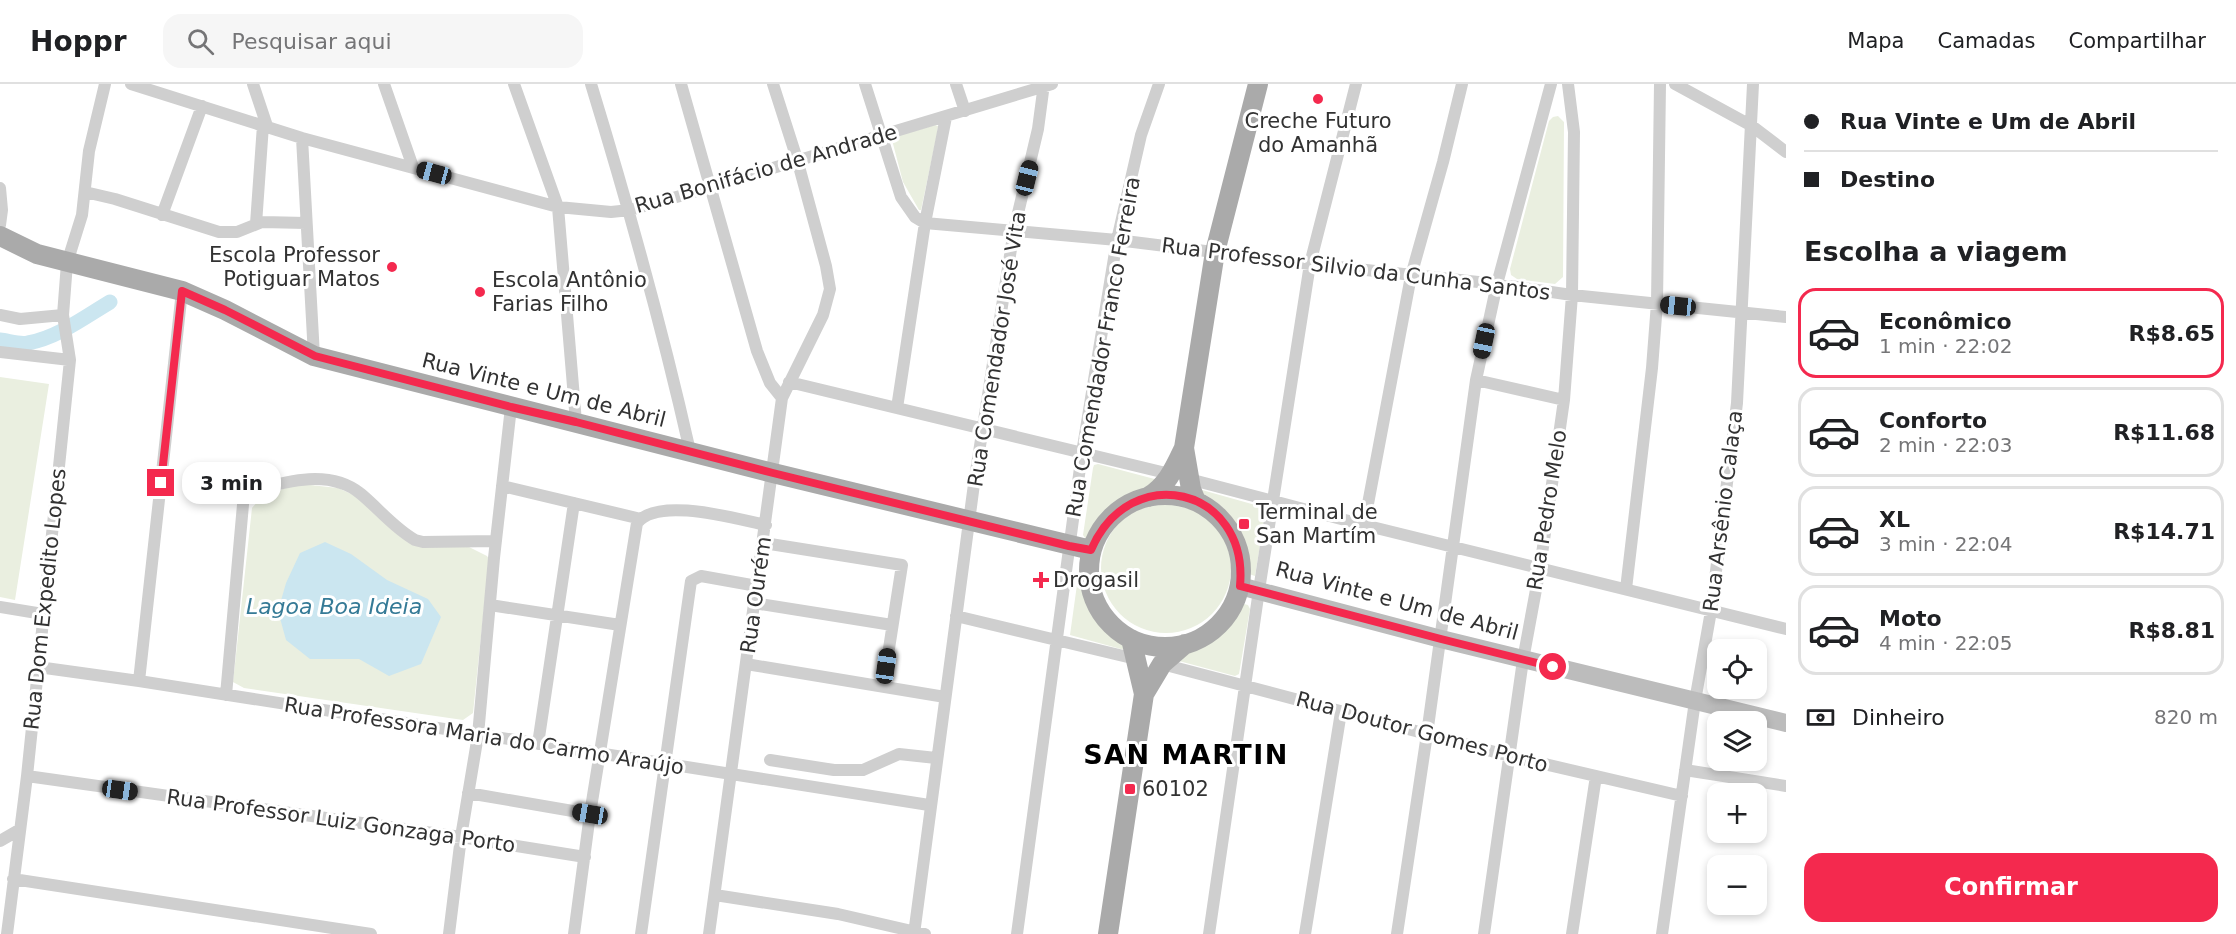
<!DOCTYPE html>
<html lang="pt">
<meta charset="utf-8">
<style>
:root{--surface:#fff;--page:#f6f6f6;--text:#202124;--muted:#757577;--line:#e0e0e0;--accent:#f4294e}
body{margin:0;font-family:"DejaVu Sans",sans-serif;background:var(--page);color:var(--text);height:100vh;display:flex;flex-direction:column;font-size:22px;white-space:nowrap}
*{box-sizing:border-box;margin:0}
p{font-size:20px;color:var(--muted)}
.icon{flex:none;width:33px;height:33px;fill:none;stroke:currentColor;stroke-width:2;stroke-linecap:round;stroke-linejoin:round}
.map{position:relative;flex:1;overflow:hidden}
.drawer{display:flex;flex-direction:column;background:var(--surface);width:450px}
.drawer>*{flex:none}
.top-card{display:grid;align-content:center;height:132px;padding:0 18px;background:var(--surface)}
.tools{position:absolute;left:1707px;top:555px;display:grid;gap:12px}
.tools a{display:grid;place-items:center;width:60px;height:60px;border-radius:12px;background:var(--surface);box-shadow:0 3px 9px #0003;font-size:30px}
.end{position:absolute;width:27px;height:27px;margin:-14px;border:8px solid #f4294e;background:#fff;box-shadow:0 0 0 3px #fff}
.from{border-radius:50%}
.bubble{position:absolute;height:42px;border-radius:18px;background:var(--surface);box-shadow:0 3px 9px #0003;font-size:20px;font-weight:700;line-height:42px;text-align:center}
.car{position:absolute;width:18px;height:36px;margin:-18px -9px;border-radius:8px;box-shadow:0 0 4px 2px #0007;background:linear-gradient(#222 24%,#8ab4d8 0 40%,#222 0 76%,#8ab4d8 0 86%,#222 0)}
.top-card b{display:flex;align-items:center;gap:21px;height:57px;font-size:22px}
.top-card b+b{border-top:2px solid var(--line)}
.top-card i{width:15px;height:15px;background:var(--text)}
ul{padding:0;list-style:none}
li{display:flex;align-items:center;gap:18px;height:90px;margin:0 12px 9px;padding:0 6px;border:3px solid var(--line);border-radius:18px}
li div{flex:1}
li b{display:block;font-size:22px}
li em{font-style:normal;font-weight:700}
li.active{border-color:var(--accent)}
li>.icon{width:54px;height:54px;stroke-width:1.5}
h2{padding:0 18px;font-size:27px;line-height:72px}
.pay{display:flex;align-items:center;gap:15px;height:66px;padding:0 18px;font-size:22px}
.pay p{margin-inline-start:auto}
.cta{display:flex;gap:12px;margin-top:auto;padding:12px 18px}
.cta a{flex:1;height:69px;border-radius:18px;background:var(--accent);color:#fff;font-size:24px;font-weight:700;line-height:69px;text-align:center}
header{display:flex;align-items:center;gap:36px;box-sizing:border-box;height:84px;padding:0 30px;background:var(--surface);border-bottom:2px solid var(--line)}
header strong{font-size:28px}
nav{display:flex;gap:33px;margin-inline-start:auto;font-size:21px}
.search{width:420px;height:54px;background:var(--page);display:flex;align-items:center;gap:15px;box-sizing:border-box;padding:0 21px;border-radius:18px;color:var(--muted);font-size:22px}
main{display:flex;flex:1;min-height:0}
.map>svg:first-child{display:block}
.green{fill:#eaefe0}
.water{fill:#cbe6f0}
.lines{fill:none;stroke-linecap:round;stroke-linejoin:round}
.canal{stroke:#cbe6f0;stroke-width:15}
.street{stroke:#cfcfcf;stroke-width:12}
.secondary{stroke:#bcbcbc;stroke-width:18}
.primary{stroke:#aaa;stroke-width:20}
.route{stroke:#f4294e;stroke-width:8}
.poi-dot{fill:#f4294e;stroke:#fff;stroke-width:2}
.labels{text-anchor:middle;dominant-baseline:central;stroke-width:6;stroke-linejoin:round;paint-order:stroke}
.poi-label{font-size:21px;fill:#323232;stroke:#fff;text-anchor:start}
.street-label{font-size:21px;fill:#323232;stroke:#fff}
.water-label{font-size:22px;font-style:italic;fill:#357a96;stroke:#fff}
.district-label{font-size:27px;font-weight:bold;letter-spacing:1.5px;fill:#000;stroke:#fff}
</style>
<header>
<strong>Hoppr</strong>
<div class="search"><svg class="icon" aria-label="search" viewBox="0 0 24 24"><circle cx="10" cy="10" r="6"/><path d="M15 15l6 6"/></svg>Pesquisar aqui</div>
<nav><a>Mapa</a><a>Camadas</a><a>Compartilhar</a></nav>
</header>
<main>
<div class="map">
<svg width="1786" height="850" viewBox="0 0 1786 850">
<rect width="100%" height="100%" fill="#fff"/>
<path class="green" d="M1558,32L1564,38L1563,193L1555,200L1517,195L1511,191L1510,185L1549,37L1553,33Z
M935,41L938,42L937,50L921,126H919L903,98L892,56L894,53Z
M0,293L49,300L15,516L0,513Z
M1098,380L1162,397C1154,403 1144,404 1135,407C1114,415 1098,433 1088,453L1085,454L1083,451L1093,384L1094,381Z
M301,400L338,404L358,413L401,451L465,461L487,472L489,475L473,629L463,636L244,604L233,598L252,424C262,410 285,404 301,400Z
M1202,406L1266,424L1255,492L1249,490C1249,455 1232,423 1200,408Z
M1101 484a65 65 0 1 1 130 0a65 65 0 1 1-130 0Z
M1080,479C1084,486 1083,497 1085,506C1092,531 1109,546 1129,561L1128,567L1070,551Z
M1244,520L1248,521L1250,525L1239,590L1235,592L1179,577V570C1214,553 1220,551 1244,520Z"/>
<path class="water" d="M325,458L351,470L387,496L428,515L441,533L421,580L389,592L359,575H310L286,556L278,527L286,499L300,469Z"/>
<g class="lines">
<path class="canal" d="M0,256C9,257 20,261 28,259C57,254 85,233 110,218"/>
<path class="street" d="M131,0L302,54L558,123L611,128L630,126L680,112L1052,0
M253,0L267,42
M384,0L413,83
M514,0L558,123L576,338
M591,0C628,121 662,243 690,367
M681,0L757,267L770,299L782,314
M865,0L901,113L915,133L925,139L1117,156L1310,180L1497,200L1572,211L1786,233
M956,0L965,27
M1675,0L1752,42L1786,68
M302,54L314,272
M0,104L2,126L0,141
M85,108L115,115L219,148H237L262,138L306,139
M162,131L202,22
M256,140L263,41
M0,231L20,235L63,231
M0,268L70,276
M1476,296L1564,316
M789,298L1170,390
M897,324L925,139L946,33
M1189,395L1364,441L1786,545
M502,402L641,435
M244,409C281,399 328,383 361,410C379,425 394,444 415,456L423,458L496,457
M1364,441L1411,192L1443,78L1462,0
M764,459L902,481L883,603
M1626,505L1652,284L1657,219L1660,0
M754,519L892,541
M490,521L620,541
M0,523L43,530
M956,532L1136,575
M746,580L945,613
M1162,580L1510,672L1682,712
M38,583L139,597L929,721
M139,597L182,207
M226,611L246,387
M538,660L574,419
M770,676L834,686H863L899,670L936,674
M1685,686L1786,702
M27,692L461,753L585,773
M468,709L590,730
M0,757L19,746
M13,795L371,850
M715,811L838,830L925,850
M7,850L27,692L70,276L63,231L67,179L82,131L89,67L105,0
M449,850L461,753L478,651L494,474L511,323
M574,850L590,730L637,439C658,412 736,435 766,441
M641,850L691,497L701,492L757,502
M709,850L782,314L823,231L830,205L826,182L797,75L773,0
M914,850L974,400L1014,146L1038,45L1044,0
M1017,850L1082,369L1117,156L1141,51L1159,0
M1209,850L1259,506L1310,180L1356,0
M1305,850L1341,628
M1397,850L1427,650L1476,296L1497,200L1551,0
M1484,850L1523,576L1540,484L1564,316L1572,211L1574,48L1568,0
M1572,850L1596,692
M1662,850L1695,617L1711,527L1737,319L1753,0"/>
<path class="secondary" d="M1240,502L1441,555L1786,639"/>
<path class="primary" d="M0,152L37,170L182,207L225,226L314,272L773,389L1091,466
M1089 487a76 76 0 1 1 152 0a76 76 0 1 1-152 0Z
M1148,413C1167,402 1175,383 1184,364
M1196,417L1191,405L1184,364L1215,168L1258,0
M1131,555L1144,610
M1108,850L1144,610L1162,580L1185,560"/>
</g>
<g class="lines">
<path class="route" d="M161,399L182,207L225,226L315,272L511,323L576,338L773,389L1069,462L1091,466C1130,375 1249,403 1240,502L1441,555L1553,583"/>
</g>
<g class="poi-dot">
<circle cx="1318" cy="15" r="6"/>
<circle cx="392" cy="183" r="6"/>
<circle cx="480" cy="208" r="6"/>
<rect x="1238" y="434" width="12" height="12" rx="3"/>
<path d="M1038 487h6v6h6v6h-6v6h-6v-6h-6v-6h6z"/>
<rect x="1124" y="699" width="12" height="12" rx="3"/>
</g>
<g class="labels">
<g class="poi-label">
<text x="1318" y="37" text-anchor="middle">Creche Futuro<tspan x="1318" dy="24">do Amanhã</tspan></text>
<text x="380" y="171" text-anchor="end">Escola Professor<tspan x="380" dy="24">Potiguar Matos</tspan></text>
<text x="492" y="196">Escola Antônio<tspan x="492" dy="24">Farias Filho</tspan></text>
<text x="1256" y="428">Terminal de<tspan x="1256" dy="24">San Martím</tspan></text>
<text x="1053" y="496">Drogasil</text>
<text x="1142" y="705">60102</text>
</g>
<g class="street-label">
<text transform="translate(766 85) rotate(-16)">Rua Bonifácio de Andrade</text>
<text transform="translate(1356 185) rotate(7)">Rua Professor Silvio da Cunha Santos</text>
<text transform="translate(1103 263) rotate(-80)">Rua Comendador Franco Ferreira</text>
<text transform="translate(997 265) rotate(-81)">Rua Comendador José Vita</text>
<text transform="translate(544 306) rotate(14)">Rua Vinte e Um de Abril</text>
<text transform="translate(1547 426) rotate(-81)">Rua Pedro Melo</text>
<text transform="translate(1723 427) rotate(-83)">Rua Arsênio Calaça</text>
<text transform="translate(756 511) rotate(-82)">Rua Ourém</text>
<text transform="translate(45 515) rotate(-84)">Rua Dom Expedito Lopes</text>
<text transform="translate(1397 517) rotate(15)">Rua Vinte e Um de Abril</text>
<text transform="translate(1422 648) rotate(15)">Rua Doutor Gomes Porto</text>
<text transform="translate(484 652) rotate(9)">Rua Professora Maria do Carmo Araújo</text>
<text transform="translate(341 737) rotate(8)">Rua Professor Luiz Gonzaga Porto</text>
</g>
<g class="water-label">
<text x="334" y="522">Lagoa Boa Ideia</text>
</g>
<g class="district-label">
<text x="1186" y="670">SAN MARTIN</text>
</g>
</g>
</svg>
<div class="tools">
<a><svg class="icon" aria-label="locate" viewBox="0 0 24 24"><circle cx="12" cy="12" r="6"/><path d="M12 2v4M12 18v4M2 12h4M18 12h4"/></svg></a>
<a><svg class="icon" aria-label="layers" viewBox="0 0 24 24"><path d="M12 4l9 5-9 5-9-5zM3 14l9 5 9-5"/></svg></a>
<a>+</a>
<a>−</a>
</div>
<i class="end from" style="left:1553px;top:583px"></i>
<i class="end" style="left:161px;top:399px"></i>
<div class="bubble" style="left:182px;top:378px;width:99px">3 min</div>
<i class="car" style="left:434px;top:89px;rotate:285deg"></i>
<i class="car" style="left:1027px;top:94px;rotate:14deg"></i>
<i class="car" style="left:1678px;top:222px;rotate:276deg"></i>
<i class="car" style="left:1484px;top:257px;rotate:192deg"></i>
<i class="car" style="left:886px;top:582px;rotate:8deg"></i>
<i class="car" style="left:120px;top:706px;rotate:98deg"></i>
<i class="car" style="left:590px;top:730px;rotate:280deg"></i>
</div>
<section class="drawer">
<div class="top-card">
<b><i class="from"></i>Rua Vinte e Um de Abril</b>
<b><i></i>Destino</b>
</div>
<h2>Escolha a viagem</h2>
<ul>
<li class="active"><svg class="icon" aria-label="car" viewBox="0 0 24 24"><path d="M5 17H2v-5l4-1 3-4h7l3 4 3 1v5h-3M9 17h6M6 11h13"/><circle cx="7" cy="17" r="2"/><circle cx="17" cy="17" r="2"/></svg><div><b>Econômico</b><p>1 min · 22:02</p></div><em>R$8.65</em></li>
<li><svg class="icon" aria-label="car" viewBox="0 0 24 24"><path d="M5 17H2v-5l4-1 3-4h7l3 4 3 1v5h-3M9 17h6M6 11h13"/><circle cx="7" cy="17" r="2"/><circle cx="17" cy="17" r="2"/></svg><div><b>Conforto</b><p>2 min · 22:03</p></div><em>R$11.68</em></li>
<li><svg class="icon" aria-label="car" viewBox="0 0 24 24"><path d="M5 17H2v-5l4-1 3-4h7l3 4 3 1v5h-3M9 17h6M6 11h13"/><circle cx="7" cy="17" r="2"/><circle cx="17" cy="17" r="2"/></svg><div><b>XL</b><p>3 min · 22:04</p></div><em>R$14.71</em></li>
<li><svg class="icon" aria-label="car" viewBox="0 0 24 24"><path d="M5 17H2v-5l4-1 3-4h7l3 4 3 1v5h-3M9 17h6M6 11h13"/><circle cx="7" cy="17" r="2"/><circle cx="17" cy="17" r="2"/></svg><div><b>Moto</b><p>4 min · 22:05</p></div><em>R$8.81</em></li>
</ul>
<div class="pay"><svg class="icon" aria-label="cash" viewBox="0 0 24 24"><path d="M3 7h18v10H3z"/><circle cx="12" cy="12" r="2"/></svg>Dinheiro<p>820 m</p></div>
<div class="cta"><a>Confirmar</a></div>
</section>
</main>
